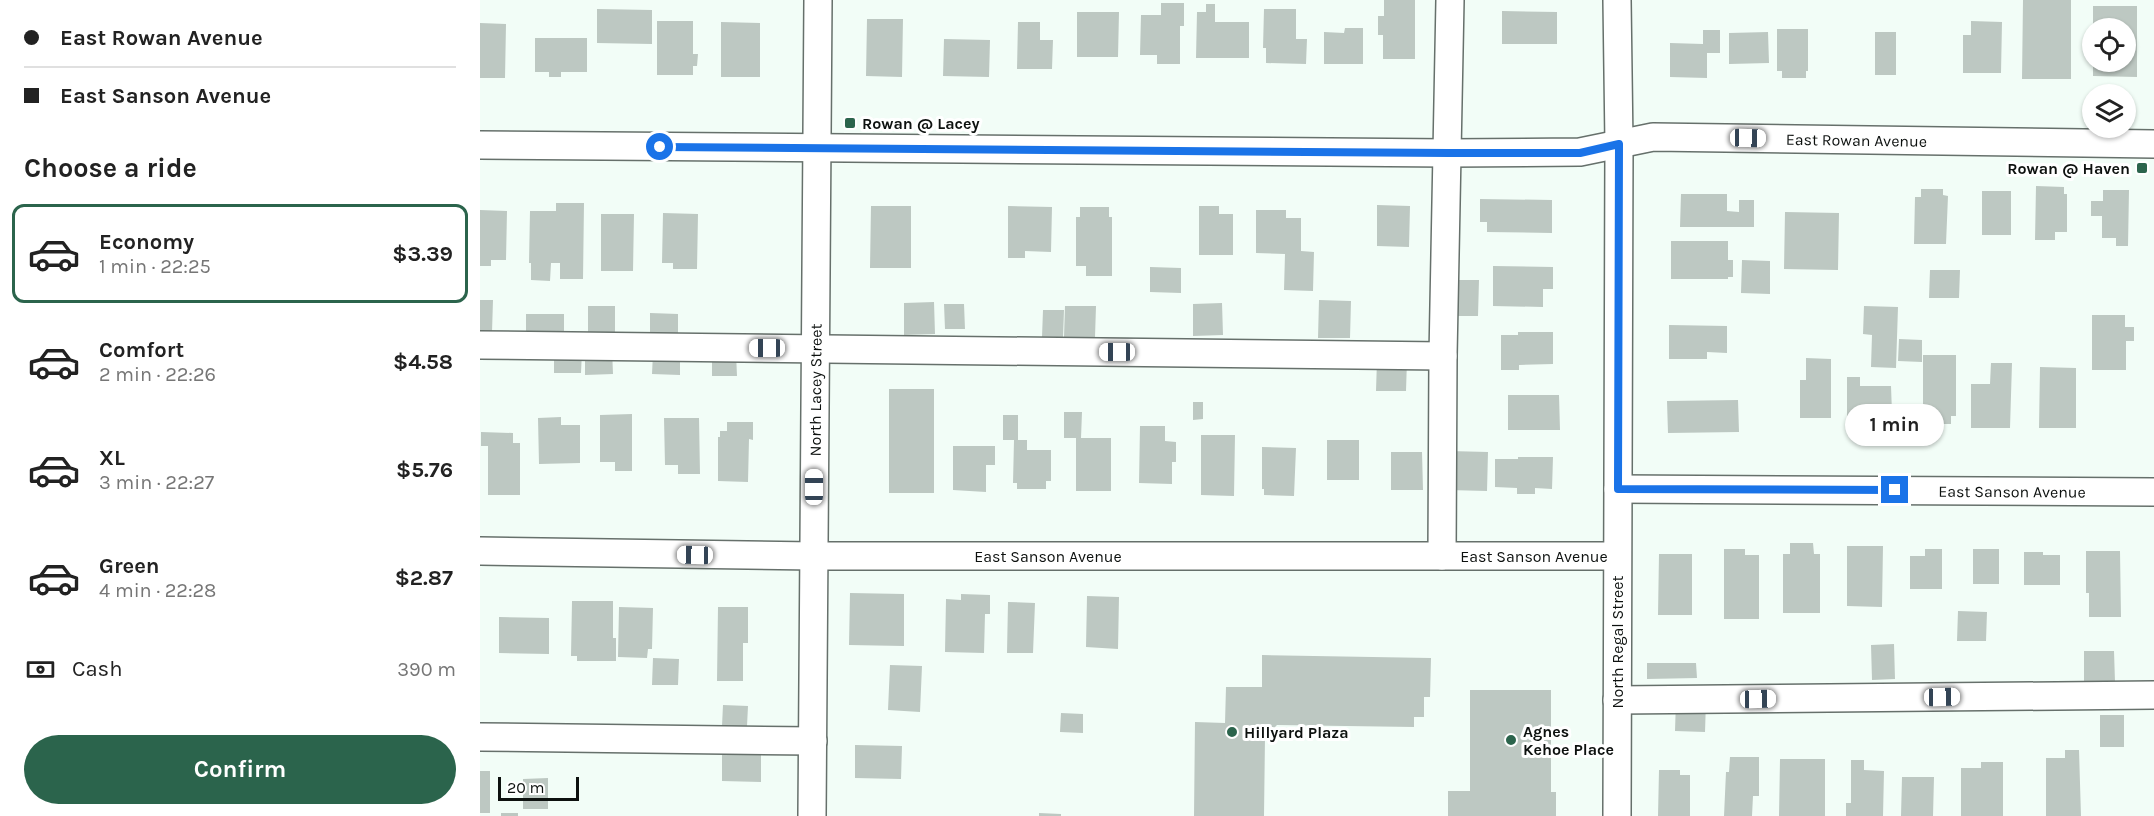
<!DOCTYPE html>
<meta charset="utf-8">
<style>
:root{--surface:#fff;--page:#f2f2f2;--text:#222;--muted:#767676;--line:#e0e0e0;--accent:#2b644c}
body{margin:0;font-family:Karla,sans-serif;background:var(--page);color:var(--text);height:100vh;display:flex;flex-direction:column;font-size:22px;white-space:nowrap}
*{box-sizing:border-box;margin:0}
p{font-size:20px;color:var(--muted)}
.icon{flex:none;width:33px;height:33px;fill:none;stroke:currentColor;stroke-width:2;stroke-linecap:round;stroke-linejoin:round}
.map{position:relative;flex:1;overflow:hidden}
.panel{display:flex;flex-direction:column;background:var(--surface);width:480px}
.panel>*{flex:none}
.top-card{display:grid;align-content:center;height:132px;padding:0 24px;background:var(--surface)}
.controls{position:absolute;left:1602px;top:18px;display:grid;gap:12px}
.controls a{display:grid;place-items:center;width:54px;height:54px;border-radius:50%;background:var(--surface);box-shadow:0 2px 4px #0004;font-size:30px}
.scale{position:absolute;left:18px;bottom:15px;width:81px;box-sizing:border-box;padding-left:6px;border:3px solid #0d110f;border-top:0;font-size:16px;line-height:21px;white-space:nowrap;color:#0d110f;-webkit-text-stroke:4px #fff;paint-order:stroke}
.end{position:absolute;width:27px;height:27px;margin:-14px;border:8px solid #1a73e8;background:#fff;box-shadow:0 0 0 3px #fff}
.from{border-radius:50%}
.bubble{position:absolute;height:42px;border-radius:21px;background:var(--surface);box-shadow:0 2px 4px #0004;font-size:20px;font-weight:700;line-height:42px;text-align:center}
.car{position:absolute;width:18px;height:36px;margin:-18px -9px;border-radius:8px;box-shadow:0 0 4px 2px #0007;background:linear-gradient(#fff 24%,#345 0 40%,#fff 0 76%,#345 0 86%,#fff 0)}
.top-card b{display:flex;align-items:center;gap:21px;height:57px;font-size:22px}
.top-card b+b{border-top:2px solid var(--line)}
.top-card i{width:15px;height:15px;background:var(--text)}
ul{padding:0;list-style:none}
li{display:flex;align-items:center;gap:18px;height:99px;margin:0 12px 9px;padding:0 12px;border:3px solid transparent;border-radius:12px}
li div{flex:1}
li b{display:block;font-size:22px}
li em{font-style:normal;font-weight:700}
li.current{border-color:var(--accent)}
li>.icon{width:54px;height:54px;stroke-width:1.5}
h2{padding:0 24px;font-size:27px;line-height:72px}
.pay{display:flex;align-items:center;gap:15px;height:66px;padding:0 24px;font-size:22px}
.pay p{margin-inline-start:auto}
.primary-button{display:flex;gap:12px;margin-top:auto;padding:12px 24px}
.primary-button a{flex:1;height:69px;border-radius:36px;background:var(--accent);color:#fff;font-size:24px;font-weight:700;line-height:69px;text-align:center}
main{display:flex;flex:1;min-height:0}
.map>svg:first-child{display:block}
.building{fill:#bdc8c2}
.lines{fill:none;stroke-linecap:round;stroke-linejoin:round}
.minor-casing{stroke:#66706b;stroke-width:30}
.minor{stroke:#fff;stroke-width:27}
.route{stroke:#1a73e8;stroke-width:8}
.poi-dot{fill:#2b644c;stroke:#fff;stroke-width:2}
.labels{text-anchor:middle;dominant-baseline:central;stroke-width:6;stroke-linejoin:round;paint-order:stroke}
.poi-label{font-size:16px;font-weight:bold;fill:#0d110f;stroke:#fff;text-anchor:start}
.street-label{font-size:16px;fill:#0d110f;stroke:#fff}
</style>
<main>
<section class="panel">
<div class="top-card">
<b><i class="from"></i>East Rowan Avenue</b>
<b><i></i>East Sanson Avenue</b>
</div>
<h2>Choose a ride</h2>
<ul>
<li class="current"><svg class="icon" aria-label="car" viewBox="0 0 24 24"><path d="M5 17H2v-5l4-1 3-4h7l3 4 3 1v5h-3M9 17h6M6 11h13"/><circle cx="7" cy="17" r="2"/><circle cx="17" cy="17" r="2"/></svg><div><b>Economy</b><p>1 min · 22:25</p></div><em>$3.39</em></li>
<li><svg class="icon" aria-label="car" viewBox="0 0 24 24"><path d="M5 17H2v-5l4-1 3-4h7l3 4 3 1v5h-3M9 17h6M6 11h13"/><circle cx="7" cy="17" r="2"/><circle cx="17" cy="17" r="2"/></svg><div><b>Comfort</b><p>2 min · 22:26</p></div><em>$4.58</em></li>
<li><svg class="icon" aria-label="car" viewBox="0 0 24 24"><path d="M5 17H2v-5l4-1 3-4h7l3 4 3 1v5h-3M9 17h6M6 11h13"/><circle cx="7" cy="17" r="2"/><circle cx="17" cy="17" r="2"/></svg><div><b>XL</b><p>3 min · 22:27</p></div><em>$5.76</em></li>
<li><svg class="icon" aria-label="car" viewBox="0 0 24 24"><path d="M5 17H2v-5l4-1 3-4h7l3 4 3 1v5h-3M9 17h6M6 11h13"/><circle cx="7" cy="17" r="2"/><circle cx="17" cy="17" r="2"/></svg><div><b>Green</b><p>4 min · 22:28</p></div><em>$2.87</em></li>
</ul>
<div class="pay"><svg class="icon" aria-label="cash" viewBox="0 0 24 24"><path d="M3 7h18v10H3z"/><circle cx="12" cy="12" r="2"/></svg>Cash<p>390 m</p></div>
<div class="primary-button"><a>Confirm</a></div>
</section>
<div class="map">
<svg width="1674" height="816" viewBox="0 0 1674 816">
<rect width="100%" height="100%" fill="#f2fdf7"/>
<path class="building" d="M904,0H935V59H903V35H898V16H904Z
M1543,0H1591V79H1542Z
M681,3H704V26H700V64H677V55H660L661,15H681Z
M726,4H735V22H769V58H716L717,12H726Z
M1613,6H1657V77L1613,76V62H1646V28H1613Z
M117,9L172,10V44L117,43Z
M784,9H816V39H827L826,64L786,63V48H783Z
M1022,11L1077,12V44H1022Z
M597,12H639L638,57H597Z
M387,19H423L422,77L386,76Z
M177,21H213V54H218L217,66H213V75H177Z
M1491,21L1522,22L1521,73H1483V35H1491Z
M241,22L280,23V77H241Z
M538,22H560V40H573L572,69H537Z
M0,23L26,24L25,78H0Z
M865,28H883V64H844V32L864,33Z
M1297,29H1328V71H1326V78H1302V71H1297Z
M1223,30H1240V53H1227V78L1190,77V43L1223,44Z
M1288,32L1289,63L1249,64V33Z
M1395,32H1416V75H1395Z
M55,38H107V72H81V77H69V72H55Z
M464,39L510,40L509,77L463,76Z
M1556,186L1584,187V194H1587V232H1575V240H1555Z
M1441,189H1463V195L1468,196L1466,244H1434L1435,197H1441Z
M1623,190H1649L1648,246H1636V238H1622V216H1611V201H1623Z
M1502,191H1531V235H1502Z
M1201,194H1247V211L1259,212V200H1274V227H1200Z
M1000,199L1072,200V233L1007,232V222H1000Z
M76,203H104L103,279H80V263H71L70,281L51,280V263H49L50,211H76Z
M897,205L930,206L929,247L897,246Z
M391,206H431V268H390Z
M528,206L572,207L571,252L545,251V258H528Z
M719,206H739V214H753V255H719Z
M600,207H629V217H632V276H606V266H596V217H600Z
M0,210L27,211L26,260H11V266H0Z
M776,210H806V218H821V251L834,252L833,291L804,290L805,254L776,253Z
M1305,212L1359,213L1358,270L1304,269Z
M183,213L218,214L217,269H193V263H182Z
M121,214H154L153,271H121Z
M1191,241H1248V260H1253V277H1248V279H1191Z
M1262,260L1290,261V294L1261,293Z
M1013,266L1073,267V289H1063V307L1013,306Z
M670,267L701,268V293L670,292Z
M1450,270H1480L1479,298H1449Z
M971,280H999L998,316H971Z
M0,300H13L12,332H0Z
M839,300L871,301L870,338H838Z
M454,302L455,334L424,335V303Z
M742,303L743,335L713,336V304Z
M464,304H484L485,329H465Z
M108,306H135V333L108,332Z
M585,306H616L615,337H584Z
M1384,306L1418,307L1416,368L1391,367L1392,335L1383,334Z
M563,310H584L583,338L562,337Z
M170,313L198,314V333H170Z
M46,314H84V334L46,333Z
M1612,315H1645V327H1654V341H1646V370H1612Z
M1189,325L1247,326V353L1227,352V359H1189Z
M1038,332H1073V364L1039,365V370H1021V335H1038Z
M1419,339L1442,340V362L1418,361Z
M105,349H132L133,374L105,375Z
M74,350L102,351L101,373H74Z
M173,353H200V375L172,374Z
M232,353H256L257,376H232Z
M1443,355H1476V416H1471V424H1447V416H1443Z
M1326,358L1351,359V418H1320V380H1326Z
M897,360H927L926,391H896Z
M1511,363H1532L1530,428H1491V384H1510Z
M1560,367L1596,368V428H1559Z
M1367,377H1380V386H1411L1412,413H1391V423H1367Z
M409,389H454V493H409Z
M1028,395H1079L1080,430H1028Z
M1258,400L1259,432L1188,433L1187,401Z
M713,402H723V419L713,420Z
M584,412H602L601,438H631V491H596V438H584Z
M152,414V471H135V462H120V415Z
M523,415H538V440H547V450H571V481H566V489H537V483H533L534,440H523Z
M81,417V425H100V463L59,464L58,418Z
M184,418H219L220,474H198V465H185Z
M247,422H273V440L269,439L268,482L238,481V437H240V431H247Z
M660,426H685V441L696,442V462H692V484L659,483Z
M1,432L33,433V443H40V495H8V446H1Z
M721,435H755L754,496L721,495Z
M847,440H879V480H847Z
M473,446H515V465H506V492L473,490Z
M782,447L816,448L814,496L784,495V489H782Z
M969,451L1008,452L1007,491L968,490Z
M911,452H942L943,490H911Z
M1038,457H1073L1072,489L1055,488V494H1037V488L1015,487V459H1038Z
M1310,543H1333L1334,554H1340V613H1303V554H1310Z
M1367,546H1403L1402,607L1367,606Z
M1244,549H1265V555H1279V619H1244Z
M1445,549H1462V589H1430V556H1445Z
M1493,549H1519V584H1493Z
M1606,551H1640L1641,617H1609V593H1606Z
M1544,552H1563V555H1580V585H1544Z
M1179,554H1212V615H1178Z
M370,593L424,594V646L369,645Z
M481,594L510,595V614H505L504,653L465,652L466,599L481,600Z
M607,596L639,597L638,649L606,647Z
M92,601H133V638H136V661H97V656H91Z
M528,602L555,603L553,653H527Z
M139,607L173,608L172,649H168L167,658L138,657Z
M238,607H268V643H263V681H237Z
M1478,611L1507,612L1506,641H1477Z
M19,617L69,618V654L19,653Z
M1414,644L1415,679L1392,680L1391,645Z
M1604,651H1634L1635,682H1604Z
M782,655L951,658L950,697H944V717H934V727L797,725L785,737L784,816H714L715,722L745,723L746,687H782Z
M173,658L199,659L198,685H172Z
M1167,663H1216L1217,678L1167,679Z
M410,665L442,666L440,712L408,710Z
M990,690H1071V792H1076V816H968V791H990Z
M1196,700L1226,701L1225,732L1195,731Z
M243,705L268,706L267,726H242Z
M581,713L603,714V733L580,732Z
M1620,715H1644V747H1620Z
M375,745L422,746L421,779L375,778Z
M242,750H281V782L242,781Z
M1585,750H1599L1601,816H1566V758H1585Z
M1250,757H1279V796H1273L1272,816H1244L1246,772H1249Z
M1300,759H1345V816H1299Z
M1371,760H1384V770L1404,771L1403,816H1366V803H1371Z
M1501,762H1523V816H1481V768H1501Z
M1179,770H1200V775H1210V816H1178Z
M0,771H10V813H0Z
M1422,777H1454L1453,816H1421Z
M68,778V809H43V779Z
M21,813H38V816H21Z
M559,813L581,814V816H559Z"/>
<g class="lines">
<g class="minor-casing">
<g id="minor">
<path d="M1137,0L1139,144L1137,816"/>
<path id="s1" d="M0,145L968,153L1100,152L1173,137L1674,144"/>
<path d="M0,345L963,356"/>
<path id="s2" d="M1138,489L1674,492"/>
<path id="s3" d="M0,551L334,556H1137"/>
<path d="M962,556L963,356L970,0"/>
<path d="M1137,700L1674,695"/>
<path d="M0,737L333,741"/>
<path id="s4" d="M332,816L338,0"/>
</g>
</g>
<use href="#minor" class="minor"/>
</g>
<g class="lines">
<path class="route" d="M180,147L968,153H1100L1139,144L1138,489L1415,490"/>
</g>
<g class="poi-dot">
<rect x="364" y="117" width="12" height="12" rx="3"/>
<rect x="1656" y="162" width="12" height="12" rx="3"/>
<circle cx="752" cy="732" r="6"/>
<circle cx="1031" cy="740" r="6"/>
</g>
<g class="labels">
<g class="poi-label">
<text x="382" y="123">Rowan @ Lacey</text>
<text x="1650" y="168" text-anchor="end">Rowan @ Haven</text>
<text x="1043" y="731">Agnes<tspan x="1043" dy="18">Kehoe Place</tspan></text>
<text x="764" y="732">Hillyard Plaza</text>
</g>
<g class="street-label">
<text stroke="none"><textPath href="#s1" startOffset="1378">East Rowan Avenue</textPath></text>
<text stroke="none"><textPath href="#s4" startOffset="426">North Lacey Street</textPath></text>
<text stroke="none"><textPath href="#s2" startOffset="394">East Sanson Avenue</textPath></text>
<text stroke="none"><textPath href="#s3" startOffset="568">East Sanson Avenue</textPath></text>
<text stroke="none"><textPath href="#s3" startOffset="1054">East Sanson Avenue</textPath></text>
<text transform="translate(1137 642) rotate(-90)">North Regal Street</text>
</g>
</g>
</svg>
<div class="controls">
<a><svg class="icon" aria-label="locate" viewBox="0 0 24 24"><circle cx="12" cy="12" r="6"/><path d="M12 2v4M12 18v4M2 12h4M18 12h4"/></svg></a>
<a><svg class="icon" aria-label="layers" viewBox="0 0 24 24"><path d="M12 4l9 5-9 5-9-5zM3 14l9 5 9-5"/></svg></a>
</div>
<div class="scale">20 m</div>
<i class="end from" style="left:180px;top:147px"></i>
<i class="end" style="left:1415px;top:490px"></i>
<div class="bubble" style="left:1365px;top:404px;width:99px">1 min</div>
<i class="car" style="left:1268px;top:138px;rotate:91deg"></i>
<i class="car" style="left:287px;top:348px;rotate:270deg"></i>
<i class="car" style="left:637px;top:352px;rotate:270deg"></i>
<i class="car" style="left:334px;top:487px;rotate:0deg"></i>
<i class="car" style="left:215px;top:555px;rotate:271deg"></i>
<i class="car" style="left:1462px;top:697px;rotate:89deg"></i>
<i class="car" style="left:1278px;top:699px;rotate:89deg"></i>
</div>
</main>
